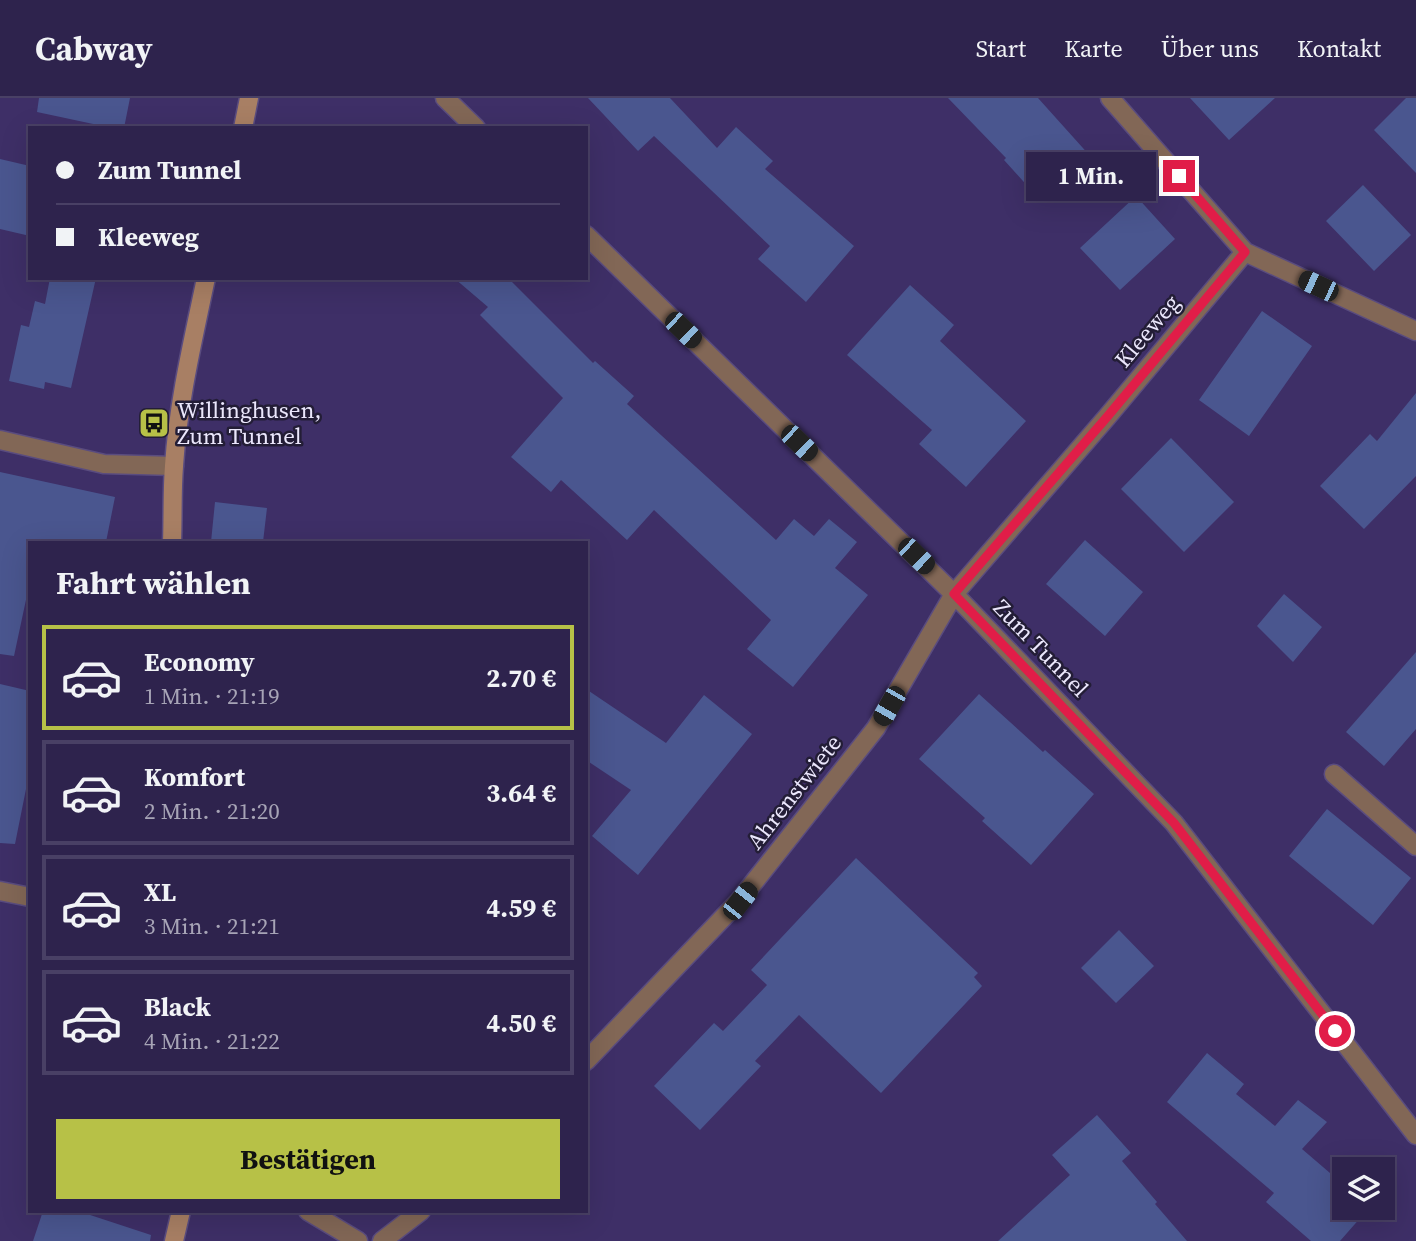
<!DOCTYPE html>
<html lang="de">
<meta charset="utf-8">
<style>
:root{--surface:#2e234d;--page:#362b54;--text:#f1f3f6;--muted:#a7a4b6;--line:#494065;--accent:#b7c147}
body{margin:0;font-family:"Source Serif 4",serif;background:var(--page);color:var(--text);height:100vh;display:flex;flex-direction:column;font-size:26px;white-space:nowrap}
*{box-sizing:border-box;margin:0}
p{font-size:23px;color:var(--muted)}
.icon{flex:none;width:38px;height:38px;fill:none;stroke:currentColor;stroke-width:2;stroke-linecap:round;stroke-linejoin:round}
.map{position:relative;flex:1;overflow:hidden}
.panel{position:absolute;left:28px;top:443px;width:560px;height:672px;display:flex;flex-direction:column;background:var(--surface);border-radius:0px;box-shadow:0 7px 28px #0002,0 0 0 2px var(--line)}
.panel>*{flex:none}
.guide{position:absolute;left:28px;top:28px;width:560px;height:154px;border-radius:0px;box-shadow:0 7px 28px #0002,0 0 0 2px var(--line);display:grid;align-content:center;height:154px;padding:0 28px;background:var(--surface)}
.controls{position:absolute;left:1332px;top:1059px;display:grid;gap:14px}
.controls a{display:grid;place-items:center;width:63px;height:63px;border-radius:0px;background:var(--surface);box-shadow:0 7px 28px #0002,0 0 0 2px var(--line);font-size:35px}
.end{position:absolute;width:32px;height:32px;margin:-16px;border:9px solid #e11d48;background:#fff;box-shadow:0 0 0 4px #fff}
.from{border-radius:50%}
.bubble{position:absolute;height:49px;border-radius:0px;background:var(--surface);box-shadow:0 7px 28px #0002,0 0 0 2px var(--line);font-size:23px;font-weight:700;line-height:49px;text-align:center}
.car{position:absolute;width:21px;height:42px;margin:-21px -10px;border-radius:9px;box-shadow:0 0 5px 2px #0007;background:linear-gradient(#222 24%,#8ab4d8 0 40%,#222 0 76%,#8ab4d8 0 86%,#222 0)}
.guide b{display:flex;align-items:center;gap:24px;height:66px;font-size:26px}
.guide b+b{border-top:2px solid var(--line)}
.guide i{width:18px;height:18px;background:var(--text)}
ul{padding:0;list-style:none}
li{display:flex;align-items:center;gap:21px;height:105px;margin:0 14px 10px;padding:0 14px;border:4px solid var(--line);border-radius:0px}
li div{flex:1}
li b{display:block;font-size:26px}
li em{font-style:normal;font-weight:700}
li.selected{border-color:var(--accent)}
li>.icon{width:63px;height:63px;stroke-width:1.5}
h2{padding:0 28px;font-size:32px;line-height:84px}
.cta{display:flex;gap:14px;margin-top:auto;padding:14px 28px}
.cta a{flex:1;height:80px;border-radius:0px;background:var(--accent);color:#111;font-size:28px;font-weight:700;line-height:80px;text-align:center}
header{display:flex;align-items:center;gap:42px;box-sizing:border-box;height:98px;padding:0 35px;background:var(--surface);border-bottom:2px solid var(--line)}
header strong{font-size:33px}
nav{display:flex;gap:38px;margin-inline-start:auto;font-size:24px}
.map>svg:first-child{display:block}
.building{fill:#4a568f}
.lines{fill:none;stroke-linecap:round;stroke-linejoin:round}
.street-casing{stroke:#5a4c7f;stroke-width:21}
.secondary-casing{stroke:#5a4c7f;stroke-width:21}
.street{stroke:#826756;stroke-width:18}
.secondary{stroke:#a87f64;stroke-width:18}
.route{stroke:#e11d48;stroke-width:9}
.labels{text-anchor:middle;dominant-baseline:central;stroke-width:5;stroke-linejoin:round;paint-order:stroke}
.street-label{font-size:23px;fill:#ebe7fc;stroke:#231d36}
.poi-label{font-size:23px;fill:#ebe7fc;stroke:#231d36;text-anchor:start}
</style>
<header>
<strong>Cabway</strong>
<nav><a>Start</a><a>Karte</a><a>Über uns</a><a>Kontakt</a></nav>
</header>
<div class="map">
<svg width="1416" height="1143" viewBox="0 0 1416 1143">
<rect width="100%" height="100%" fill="#3e2f67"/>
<path class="building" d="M39,0H130L124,30H112L37,14Z
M588,0H670L717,50L736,29L773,63L765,71L854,148L806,204L758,161L770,148L654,38L638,53Z
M948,0H1038L1091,59L1041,103L1004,62L1006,60Z
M1190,0H1275L1229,42Z
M1406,0H1416V75L1374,32Z
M0,61L30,68V138L0,131Z
M1363,87L1411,137L1374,173L1326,123Z
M1136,98L1175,141L1120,192L1080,150Z
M50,180H96L71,290L45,284L44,291L9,283L21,227L29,229L35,203L45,206Z
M454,180H508L593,265L595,263L634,298L627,306L776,442L794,421L814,438L829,421L857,444L835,470L868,497L793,589L747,551L771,522L654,412L627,442L561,382L551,394L511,359L563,300L480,217L488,209Z
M910,187L954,227L940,243L1026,323L966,389L919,346L932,332L847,257Z
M1262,213L1312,248L1249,338L1199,302Z
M1416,295V378L1364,431L1320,388L1370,336L1377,343Z
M1171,340L1234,404L1184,454L1121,391Z
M0,374L115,399L106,444H30V483L14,558L0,556Z
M215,404L267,410L263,444H211Z
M1085,442L1143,494L1105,538L1046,486Z
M1284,496L1322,529L1293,564L1257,528Z
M1416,554V631L1384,668L1346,634Z
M0,586L30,593V671L15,746L0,745Z
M586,591L666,645L704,597L752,636L638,777L592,738L631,692L586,662Z
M979,596L1043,654L1045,652L1094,696L1031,767L982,723L985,720L919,661Z
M1327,711L1411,780L1373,827L1289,758Z
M856,760L978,875L974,879L982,888L881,995L799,917L755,963L761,968L700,1032L654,988L714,925L723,933L767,887L751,872Z
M1119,832L1154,868L1116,905L1081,870Z
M1207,955L1244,986L1236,996L1275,1028L1298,1002L1327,1024L1302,1051L1344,1087V1110H1369L1340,1143H1311L1266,1104L1274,1095L1167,1004Z
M1097,1017L1131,1055L1122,1063L1157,1104L1155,1106L1187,1143H998L1070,1077L1052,1057Z
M43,1113H78L151,1137L150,1143H33Z"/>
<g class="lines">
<g class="street-casing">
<path id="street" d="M445,0L476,30
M586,137L954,496L1174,725L1416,1037
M1245,154L1416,233
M0,342L104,366L174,368
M1334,676L1416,748
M0,793L30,799
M586,963L739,803L876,630L954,496L1107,319L1245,154L1110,0
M308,1113L358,1143
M382,1143L421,1113"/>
</g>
<g class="secondary-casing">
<path id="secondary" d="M243,30L249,0
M172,444C173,419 172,393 174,368C178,305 193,242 206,180
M174,1143L181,1113"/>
</g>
<use href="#street" class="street"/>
<use href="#secondary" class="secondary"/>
</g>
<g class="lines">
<path class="route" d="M1179,78L1245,154L1107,319L954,496L1174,725L1335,933"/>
</g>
<defs>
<g id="bus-square" transform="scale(1.575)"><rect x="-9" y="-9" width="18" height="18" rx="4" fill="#b7c147" stroke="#231d36"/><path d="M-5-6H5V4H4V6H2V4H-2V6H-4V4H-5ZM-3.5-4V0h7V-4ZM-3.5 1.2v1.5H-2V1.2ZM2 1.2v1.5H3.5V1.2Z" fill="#111"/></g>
</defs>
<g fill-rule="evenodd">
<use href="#bus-square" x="154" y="325"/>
</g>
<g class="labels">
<g class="street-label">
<text transform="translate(1147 233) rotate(-50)">Kleeweg</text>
<text transform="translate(1041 550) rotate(46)">Zum Tunnel</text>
<text transform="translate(794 694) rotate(-52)">Ahrenstwiete</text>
</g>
<g class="poi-label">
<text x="177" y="312">Willinghusen,<tspan x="177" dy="26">Zum Tunnel</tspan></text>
</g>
</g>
</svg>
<div class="controls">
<a><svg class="icon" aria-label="layers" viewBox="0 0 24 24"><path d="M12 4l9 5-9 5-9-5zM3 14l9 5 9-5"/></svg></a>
</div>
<i class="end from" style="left:1335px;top:933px"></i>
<i class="end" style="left:1179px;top:78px"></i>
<div class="bubble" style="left:1026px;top:54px;width:130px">1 Min.</div>
<i class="car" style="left:1318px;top:188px;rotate:295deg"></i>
<i class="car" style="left:683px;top:232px;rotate:134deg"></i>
<i class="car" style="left:799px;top:345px;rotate:134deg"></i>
<i class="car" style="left:916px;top:458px;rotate:134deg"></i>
<i class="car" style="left:889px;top:608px;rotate:210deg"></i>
<i class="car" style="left:740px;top:803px;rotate:38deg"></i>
<div class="guide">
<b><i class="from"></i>Zum Tunnel</b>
<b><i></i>Kleeweg</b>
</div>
<section class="panel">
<h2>Fahrt wählen</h2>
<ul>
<li class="selected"><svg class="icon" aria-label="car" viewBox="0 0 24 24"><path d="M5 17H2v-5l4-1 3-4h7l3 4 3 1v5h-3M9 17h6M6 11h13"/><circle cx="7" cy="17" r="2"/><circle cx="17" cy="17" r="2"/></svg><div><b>Economy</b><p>1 Min. · 21:19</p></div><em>2.70 €</em></li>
<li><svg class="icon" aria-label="car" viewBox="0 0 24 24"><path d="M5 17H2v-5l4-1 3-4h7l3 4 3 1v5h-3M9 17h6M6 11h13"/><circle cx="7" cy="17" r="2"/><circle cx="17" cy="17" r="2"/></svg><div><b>Komfort</b><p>2 Min. · 21:20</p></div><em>3.64 €</em></li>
<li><svg class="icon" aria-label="car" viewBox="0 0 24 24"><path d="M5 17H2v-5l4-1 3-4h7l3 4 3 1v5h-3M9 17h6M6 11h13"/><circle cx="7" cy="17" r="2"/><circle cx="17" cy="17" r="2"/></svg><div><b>XL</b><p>3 Min. · 21:21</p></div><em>4.59 €</em></li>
<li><svg class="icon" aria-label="car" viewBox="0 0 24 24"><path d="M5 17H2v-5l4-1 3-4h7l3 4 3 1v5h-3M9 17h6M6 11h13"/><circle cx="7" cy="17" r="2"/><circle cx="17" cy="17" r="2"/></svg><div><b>Black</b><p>4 Min. · 21:22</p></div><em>4.50 €</em></li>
</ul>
<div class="cta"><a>Bestätigen</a></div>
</section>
</div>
